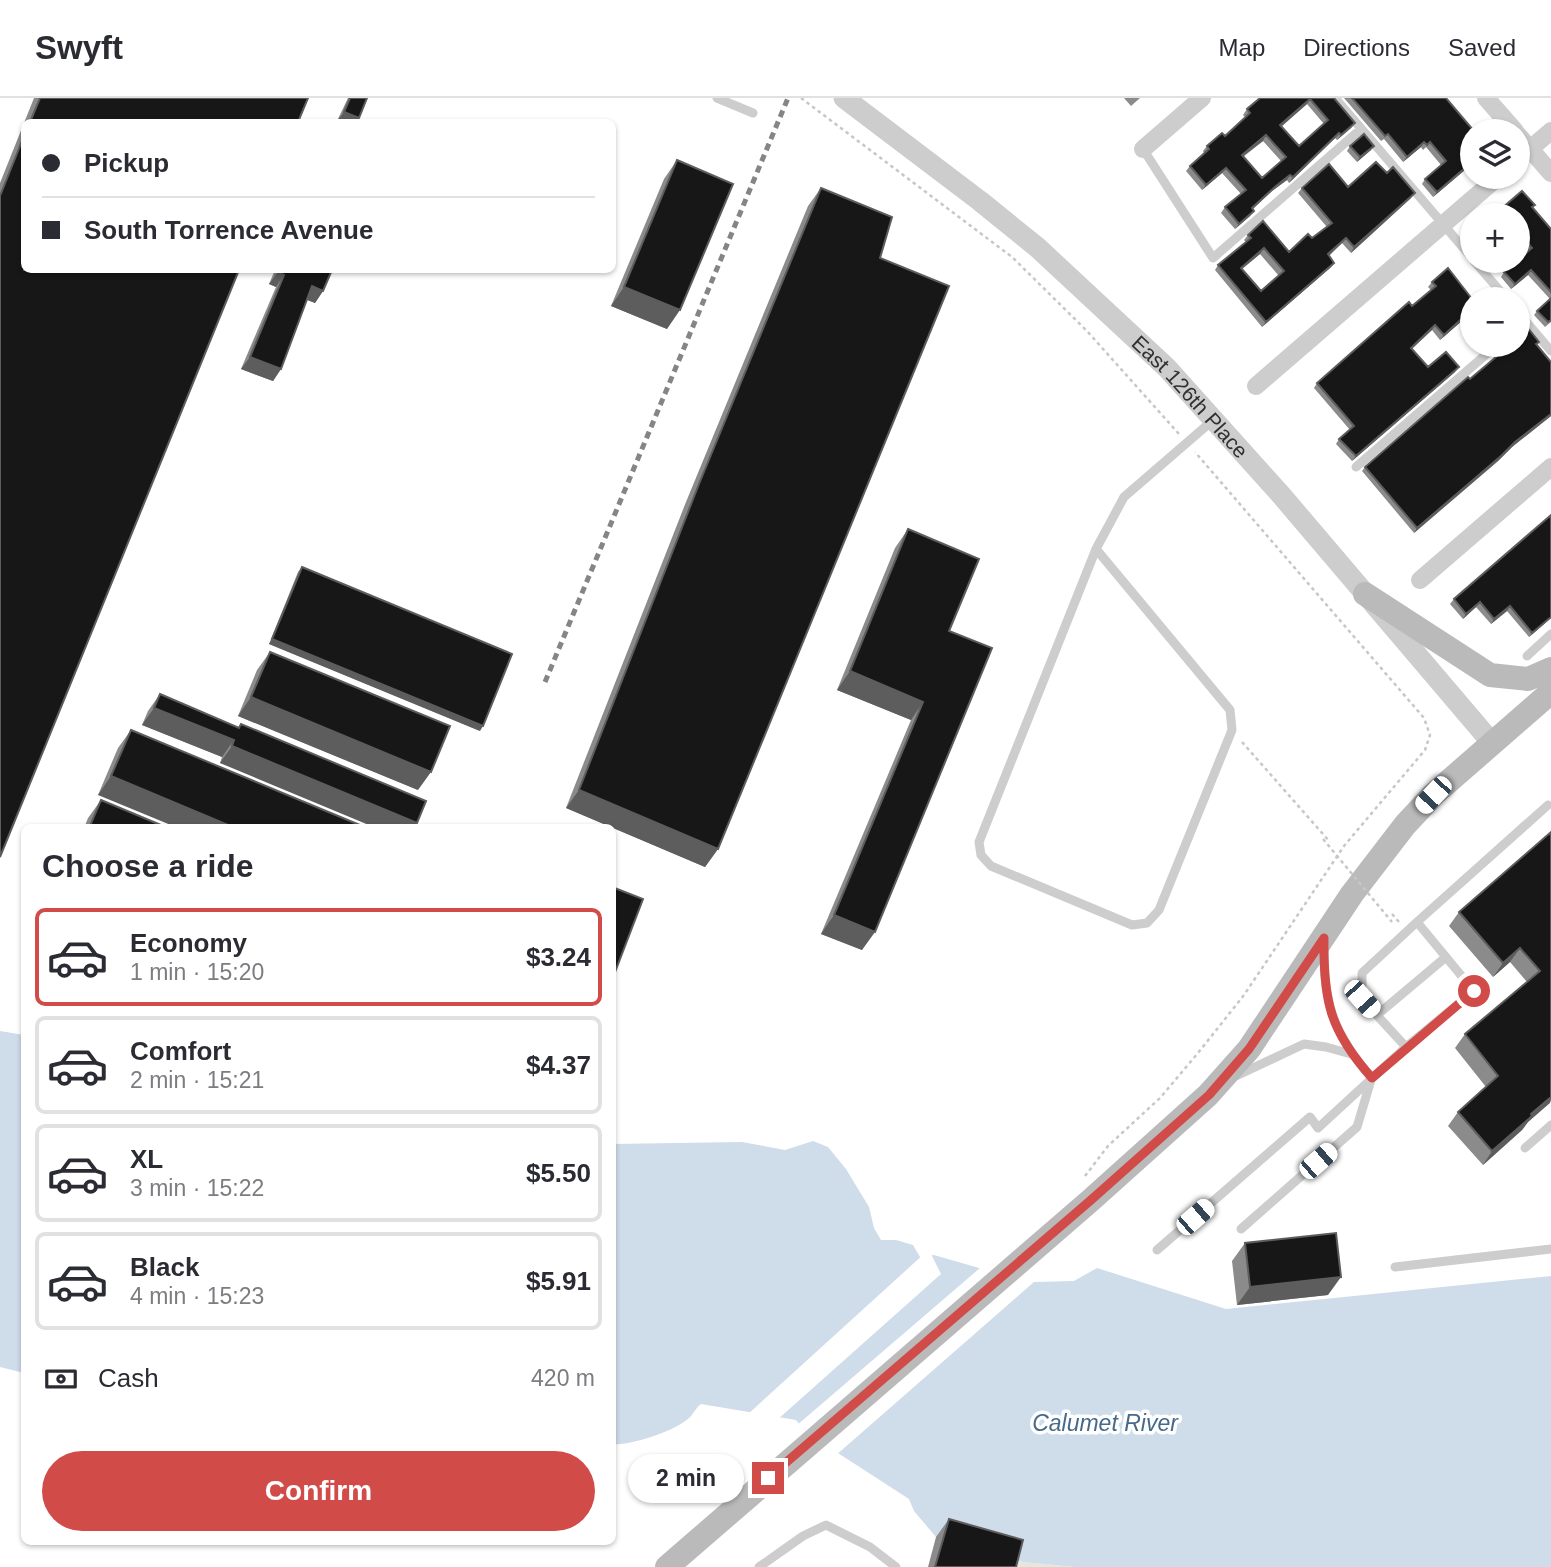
<!DOCTYPE html>
<meta charset="utf-8">
<style>
:root{--surface:#fff;--page:#f7f7f7;--text:#2b2b33;--muted:#7c7c81;--line:#e1e1e2;--accent:#d14b49}
body{margin:0;font-family:Helvetica,sans-serif;background:var(--page);color:var(--text);height:100vh;display:flex;flex-direction:column;font-size:26px;white-space:nowrap}
*{box-sizing:border-box;margin:0}
p{font-size:23px;color:var(--muted)}
.icon{flex:none;width:38px;height:38px;fill:none;stroke:currentColor;stroke-width:2;stroke-linecap:round;stroke-linejoin:round}
.map{position:relative;flex:1;overflow:hidden}
.side{position:absolute;left:21px;top:726px;width:595px;height:721px;display:flex;flex-direction:column;background:var(--surface);border-radius:10px;box-shadow:0 2px 5px #0004}
.side>*{flex:none}
.guide{position:absolute;left:21px;top:21px;width:595px;height:154px;border-radius:10px;box-shadow:0 2px 5px #0004;display:grid;align-content:center;height:154px;padding:0 21px;background:var(--surface)}
.buttons{position:absolute;left:1460px;top:21px;display:grid;gap:14px}
.buttons a{display:grid;place-items:center;width:70px;height:70px;border-radius:50%;background:var(--surface);box-shadow:0 2px 5px #0004;font-size:35px}
.end{position:absolute;width:32px;height:32px;margin:-16px;border:9px solid #d14b49;background:#fff;box-shadow:0 0 0 4px #fff}
.from{border-radius:50%}
.bubble{position:absolute;height:49px;border-radius:24px;background:var(--surface);box-shadow:0 2px 5px #0004;font-size:23px;font-weight:700;line-height:49px;text-align:center}
.car{position:absolute;width:21px;height:42px;margin:-21px -10px;border-radius:9px;box-shadow:0 0 5px 2px #0007;background:linear-gradient(#fff 24%,#345 0 40%,#fff 0 76%,#345 0 86%,#fff 0)}
.guide b{display:flex;align-items:center;gap:24px;height:66px;font-size:26px}
.guide b+b{border-top:2px solid var(--line)}
.guide i{width:18px;height:18px;background:var(--text)}
ul{padding:0;list-style:none}
li{display:flex;align-items:center;gap:21px;height:98px;margin:0 14px 10px;padding:0 7px;border:4px solid var(--line);border-radius:10px}
li div{flex:1}
li b{display:block;font-size:26px}
li em{font-style:normal;font-weight:700}
li.current{border-color:var(--accent)}
li>.icon{width:63px;height:63px;stroke-width:1.5}
h2{padding:0 21px;font-size:32px;line-height:84px}
.pay{display:flex;align-items:center;gap:18px;height:77px;padding:0 21px;font-size:26px}
.pay p{margin-inline-start:auto}
.cta{display:flex;gap:14px;margin-top:auto;padding:14px 21px}
.cta a{flex:1;height:80px;border-radius:42px;background:var(--accent);color:#fff;font-size:28px;font-weight:700;line-height:80px;text-align:center}
header{display:flex;align-items:center;gap:42px;box-sizing:border-box;height:98px;padding:0 35px;background:var(--surface);border-bottom:2px solid var(--line)}
header strong{font-size:33px}
nav{display:flex;gap:38px;margin-inline-start:auto;font-size:24px}
.map>svg:first-child{display:block}
.green{fill:#e2e8dd}
.water{fill:#cfdce9}
.pier{fill:#fff}
.lines{fill:none;stroke-linecap:round;stroke-linejoin:round}
.path{stroke:#c7c7c7;stroke-width:2.5;stroke-dasharray:3.5 3.5;stroke-linecap:butt}
.service{stroke:#cdcdcd;stroke-width:9}
.minor{stroke:#cdcdcd;stroke-width:18}
.tertiary{stroke:#cdcdcd;stroke-width:21}
.secondary{stroke:#bababa;stroke-width:24}
.rail{stroke:#858585;stroke-width:5;stroke-dasharray:7 5;stroke-linecap:butt}
.path-bridge{stroke:#c7c7c7;stroke-width:2.5;stroke-dasharray:3.5 3.5;stroke-linecap:butt}
.wall{fill:#8b8b8b;fill-rule:evenodd}
.shaded-wall{fill:#5d5d5d}
.building{fill:#171717;stroke:#5d5d5d;stroke-width:2;fill-rule:evenodd}
.route{stroke:#d14b49;stroke-width:9}
.labels{text-anchor:middle;dominant-baseline:central;stroke-width:7;stroke-linejoin:round;paint-order:stroke}
.street-label{font-size:21px;fill:#303030;stroke:#fff}
.water-label{font-size:23px;font-style:italic;fill:#476a89;stroke:#fff}
</style>
<header>
<strong>Swyft</strong>
<nav><a>Map</a><a>Directions</a><a>Saved</a></nav>
</header>
<div class="map">
<svg width="1551" height="1469" viewBox="0 0 1551 1469">
<rect width="100%" height="100%" fill="#fff"/>
<path class="green" d="M1010,1461L1023,1464L1074,1469H1008Z"/>
<path class="water" d="M0,933L24,937V1275L0,1269Z
M813,1043L828,1049L846,1071L869,1109L874,1130L881,1142H896L913,1147L920,1159L934,1157L1024,1183L1034,1184L1074,1183L1097,1170L1226,1211L1551,1178V1469H1074L1023,1464L936,1439L914,1413L909,1401L807,1335L796,1322L701,1306C696,1310 695,1313 691,1318C679,1332 630,1348 613,1346L612,1046L742,1044L785,1052Z"/>
<path class="pier" d="M930,1154L941,1176L777,1322L747,1317L925,1155Z
M980,1170L1034,1184L835,1358L805,1337L796,1328Z"/>
<g class="lines">
<path class="path" d="M801,0L1012,159L1087,233L1179,336
M1242,644L1330,744
M1392,816L1399,824
M1085,1078L1108,1048L1160,1000L1198,955L1244,897L1344,748L1425,652L1430,637L1424,620L1195,354"/>
<path class="service" d="M717,0L753,15
M1335,0L1472,160
M1143,51L1213,160L1361,31
M1474,163L1507,201
M1517,213L1551,253
M1356,369L1497,247
M1096,451L1230,612L1232,632L1159,812L1147,825L1132,827L991,768L981,757L979,744L1096,451L1124,399L1212,323
M1527,558L1551,536
M1417,824L1548,707
M1324,852C1323,907 1336,939 1372,980
M1377,917L1446,859
M1236,978L1304,946L1326,949L1351,956
M1525,1050L1551,1027
M1241,1131L1357,1029L1371,982
M1157,1152L1310,1019L1318,1030L1406,949L1474,893L1417,824L1362,875V901L1406,949
M1395,1169L1551,1151
M759,1469L803,1438L826,1427L870,1449L896,1469"/>
<path class="minor" d="M1486,0L1515,33
M1517,36L1551,75
M1143,51L1202,0
M1517,62L1551,33
M1256,288L1498,79
M1420,482L1551,369"/>
<path class="tertiary" id="s1" d="M844,0L980,103L1038,150L1167,270L1282,398L1492,645"/>
<path class="secondary" d="M1365,496L1490,577L1528,581L1551,571
M667,1469L1091,1102L1208,997L1249,951L1352,796L1405,727L1433,697L1551,594"/>
<path class="rail" d="M545,584L788,0"/>
<path class="path-bridge" d="M1323,741L1392,824"/>
</g>
<path class="wall" d="M34,0H308L298,24H24V172L0,759V85Z
M348,0H367L359,20L356,24H341L337,23Z
M1124,0H1140L1131,8Z
M1260,0H1334L1355,25L1351,30L1337,42L1335,40L1289,85L1287,82L1272,93L1253,111L1250,118L1235,131L1221,115L1225,109L1241,96L1222,75L1202,92L1186,73L1190,68L1204,55L1203,53L1207,48L1225,38L1245,19L1243,17L1247,11ZM1307,6L1324,26L1299,48L1281,29ZM1263,43L1281,63L1262,80L1243,59Z
M1344,0H1446L1472,66L1433,99L1422,86L1425,81L1441,67L1426,49L1423,52L1421,49L1403,64L1384,41L1381,43Z
M1350,48L1371,52L1357,64L1347,53Z
M677,62L667,231L611,208L664,81Z
M1348,89L1411,100L1351,155L1342,145L1329,158L1334,165L1330,170L1262,229L1215,172L1218,167L1246,144L1244,142L1248,137L1289,154L1312,140L1327,129L1298,95L1302,90ZM1260,156L1279,178L1261,193L1242,171Z
M821,90L718,751L705,769L566,710L686,404L808,108Z
M1533,110L1551,131V224L1545,229L1534,217L1537,213L1550,201L1528,177L1511,191L1501,179L1504,174L1528,153L1517,141V117Z
M275,172H332L323,193L315,205L307,202L281,271L273,283L241,271L276,189L269,186Z
M1432,184L1472,201V232L1463,222L1440,242L1432,232L1412,251L1428,269L1455,274L1352,363L1336,346L1339,341L1350,332L1314,290L1317,285L1431,192L1428,189Z
M1539,244L1537,247L1551,264V318L1512,349L1498,363L1414,435L1362,373L1365,369L1493,261L1497,254Z
M1551,417V520L1529,539L1507,513L1491,526L1476,509L1463,521L1450,506L1454,501Z
M908,431L949,533L862,852L821,836L911,622L837,592L895,450Z
M302,469L480,633L269,546L298,474Z
M270,554L418,692L238,618L257,572Z
M160,596L238,630L241,626L417,725L220,665L222,659L142,627L148,613Z
M131,632L367,730L98,697L118,650Z
M101,702L168,730H84L88,720Z
M1551,734V1003L1528,1024L1522,1032L1483,1067L1448,1028L1458,1014L1486,989L1455,950L1465,936L1527,884L1510,864L1493,879L1449,828L1459,814Z
M1245,1145L1328,1197L1237,1207L1232,1163Z
M949,1421L1016,1469H928L936,1439Z"/>
<path class="shaded-wall" d="M1310,1L1307,6L1276,33L1280,27Z
M344,14L359,20L356,24H341L337,23Z
M1355,25L1351,30L1337,42L1341,37Z
M1339,35L1335,40L1289,85L1293,79Z
M1266,37L1263,43L1238,62L1242,57Z
M1424,44L1421,49L1403,64L1407,59Z
M1374,48L1371,52L1357,64L1360,59Z
M1472,64V66L1433,99L1437,94Z
M1226,70L1222,75L1202,92L1206,87Z
M1290,77L1287,82L1272,93L1248,115L1252,110L1276,88Z
M1415,95L1411,100L1351,155L1354,149Z
M1254,113L1250,118L1235,131L1239,126Z
M1346,140L1342,145L1324,162L1328,156Z
M1264,150L1260,156L1237,175L1241,170Z
M1334,165L1330,170L1262,229L1266,224Z
M1531,172L1528,177L1511,191L1515,186Z
M278,174L284,177L276,189L269,186Z
M312,188L323,193L315,205L303,200Z
M624,189L680,212L667,231L611,208Z
M1466,217L1463,222L1440,242L1444,237Z
M1435,227L1432,232L1407,255L1411,250Z
M250,259L281,271L273,283L241,271Z
M1459,269L1455,274L1352,363L1356,358Z
M1551,316V318L1512,349L1498,363L1414,435L1417,430L1515,344Z
M1480,504L1476,509L1463,521L1466,516Z
M1510,508L1507,513L1491,526L1494,521Z
M1551,519V520L1529,539L1532,535Z
M272,541L483,628L480,633L269,546Z
M850,573L923,604L911,622L837,592Z
M251,599L431,674L418,692L238,618Z
M154,610L234,642L222,659L142,627Z
M232,648L417,725L414,730H376L220,665Z
M111,678L235,730H178L98,697Z
M579,692L718,751L705,769L566,710Z
M834,817L875,834L862,852L821,836Z
M1520,850L1510,864L1493,879L1503,865Z
M1551,999L1550,1005L1528,1024L1522,1032L1483,1067L1492,1053Z
M1341,1179L1328,1197L1237,1207L1250,1189Z"/>
<path class="building" d="M40,0H308L298,24H30Z
M350,0H367L359,20L344,14Z
M1260,0H1334L1355,25L1341,37L1339,35L1293,79L1290,77L1276,88L1252,110L1254,113L1239,126L1225,109L1246,92L1226,70L1206,87L1190,68L1209,51L1207,48L1222,35L1225,38L1250,15L1247,11ZM1310,1L1328,22L1299,48L1280,27ZM1266,37L1286,59L1262,80L1242,57Z
M1352,0H1446L1474,33H1472V64L1437,94L1425,81L1446,63L1430,44L1427,47L1424,44L1407,59L1388,36L1385,38Z
M1364,36L1374,48L1360,59L1350,48Z
M24,38V172H239L0,759V98Z
M677,62L733,86L680,212L624,189Z
M1376,64L1387,75L1393,69L1415,95L1354,149L1346,140L1328,156L1334,165L1266,224L1218,167L1251,140L1248,137L1263,123L1289,154L1308,136L1312,140L1332,125L1302,90L1329,66L1348,89ZM1264,150L1284,173L1261,193L1241,170Z
M821,90L892,119L880,160L949,188L718,751L579,692L699,386Z
M1522,93L1535,107L1532,109L1551,131V194L1531,172L1515,186L1504,174L1532,150L1517,133V117H1494Z
M1448,170L1472,201V223L1466,217L1444,237L1435,227L1411,250L1428,269L1446,254L1459,269L1356,358L1339,341L1354,328L1317,285L1409,204L1412,208L1436,188L1432,184Z
M279,172H332L323,193L312,188L281,271L250,259L284,177L278,174Z
M1551,200V222L1548,224L1537,213Z
M1528,230L1539,244L1536,246L1551,264V316L1515,344L1501,358L1417,430L1365,369L1468,279L1470,281L1496,259L1497,254L1505,247H1517V239Z
M1551,417V519L1532,535L1510,508L1494,521L1480,504L1466,516L1454,501Z
M908,431L979,461L949,533L992,550L875,834L834,817L923,604L850,573Z
M302,469L512,556L483,628L272,541Z
M270,554L450,628L431,674L251,599Z
M160,596L239,630L241,626L426,703L417,725L232,648L234,642L154,610Z
M131,632L367,730H235L111,678Z
M101,702L168,730H89Z
M1551,734V999L1531,1016L1532,1018L1492,1053L1458,1014L1498,978L1465,936L1540,873L1520,850L1503,865L1459,814Z
M612,789L643,801L612,882Z
M1336,1135L1341,1179L1250,1189L1245,1145Z
M949,1421L1023,1442L1016,1469H935Z"/>
<g class="lines">
<path class="route" d="M768,1380L1091,1102L1209,997L1249,951L1324,840C1323,903 1330,933 1372,980L1474,893"/>
</g>
<g class="labels">
<g class="street-label">
<text stroke="none"><textPath href="#s1" startOffset="458">East 126th Place</textPath></text>
</g>
<g class="water-label">
<text x="1105" y="1325">Calumet River</text>
</g>
</g>
</svg>
<div class="buttons">
<a><svg class="icon" aria-label="layers" viewBox="0 0 24 24"><path d="M12 4l9 5-9 5-9-5zM3 14l9 5 9-5"/></svg></a>
<a>+</a>
<a>−</a>
</div>
<i class="end from" style="left:1474px;top:893px"></i>
<i class="end" style="left:768px;top:1380px"></i>
<div class="bubble" style="left:628px;top:1356px;width:116px">2 min</div>
<i class="car" style="left:1433px;top:697px;rotate:223deg"></i>
<i class="car" style="left:1362px;top:901px;rotate:138deg"></i>
<i class="car" style="left:1318px;top:1063px;rotate:49deg"></i>
<i class="car" style="left:1195px;top:1119px;rotate:49deg"></i>
<div class="guide">
<b><i class="from"></i>Pickup</b>
<b><i></i>South Torrence Avenue</b>
</div>
<section class="side">
<h2>Choose a ride</h2>
<ul>
<li class="current"><svg class="icon" aria-label="car" viewBox="0 0 24 24"><path d="M5 17H2v-5l4-1 3-4h7l3 4 3 1v5h-3M9 17h6M6 11h13"/><circle cx="7" cy="17" r="2"/><circle cx="17" cy="17" r="2"/></svg><div><b>Economy</b><p>1 min · 15:20</p></div><em>$3.24</em></li>
<li><svg class="icon" aria-label="car" viewBox="0 0 24 24"><path d="M5 17H2v-5l4-1 3-4h7l3 4 3 1v5h-3M9 17h6M6 11h13"/><circle cx="7" cy="17" r="2"/><circle cx="17" cy="17" r="2"/></svg><div><b>Comfort</b><p>2 min · 15:21</p></div><em>$4.37</em></li>
<li><svg class="icon" aria-label="car" viewBox="0 0 24 24"><path d="M5 17H2v-5l4-1 3-4h7l3 4 3 1v5h-3M9 17h6M6 11h13"/><circle cx="7" cy="17" r="2"/><circle cx="17" cy="17" r="2"/></svg><div><b>XL</b><p>3 min · 15:22</p></div><em>$5.50</em></li>
<li><svg class="icon" aria-label="car" viewBox="0 0 24 24"><path d="M5 17H2v-5l4-1 3-4h7l3 4 3 1v5h-3M9 17h6M6 11h13"/><circle cx="7" cy="17" r="2"/><circle cx="17" cy="17" r="2"/></svg><div><b>Black</b><p>4 min · 15:23</p></div><em>$5.91</em></li>
</ul>
<div class="pay"><svg class="icon" aria-label="cash" viewBox="0 0 24 24"><path d="M3 7h18v10H3z"/><circle cx="12" cy="12" r="2"/></svg>Cash<p>420 m</p></div>
<div class="cta"><a>Confirm</a></div>
</section>
</div>
